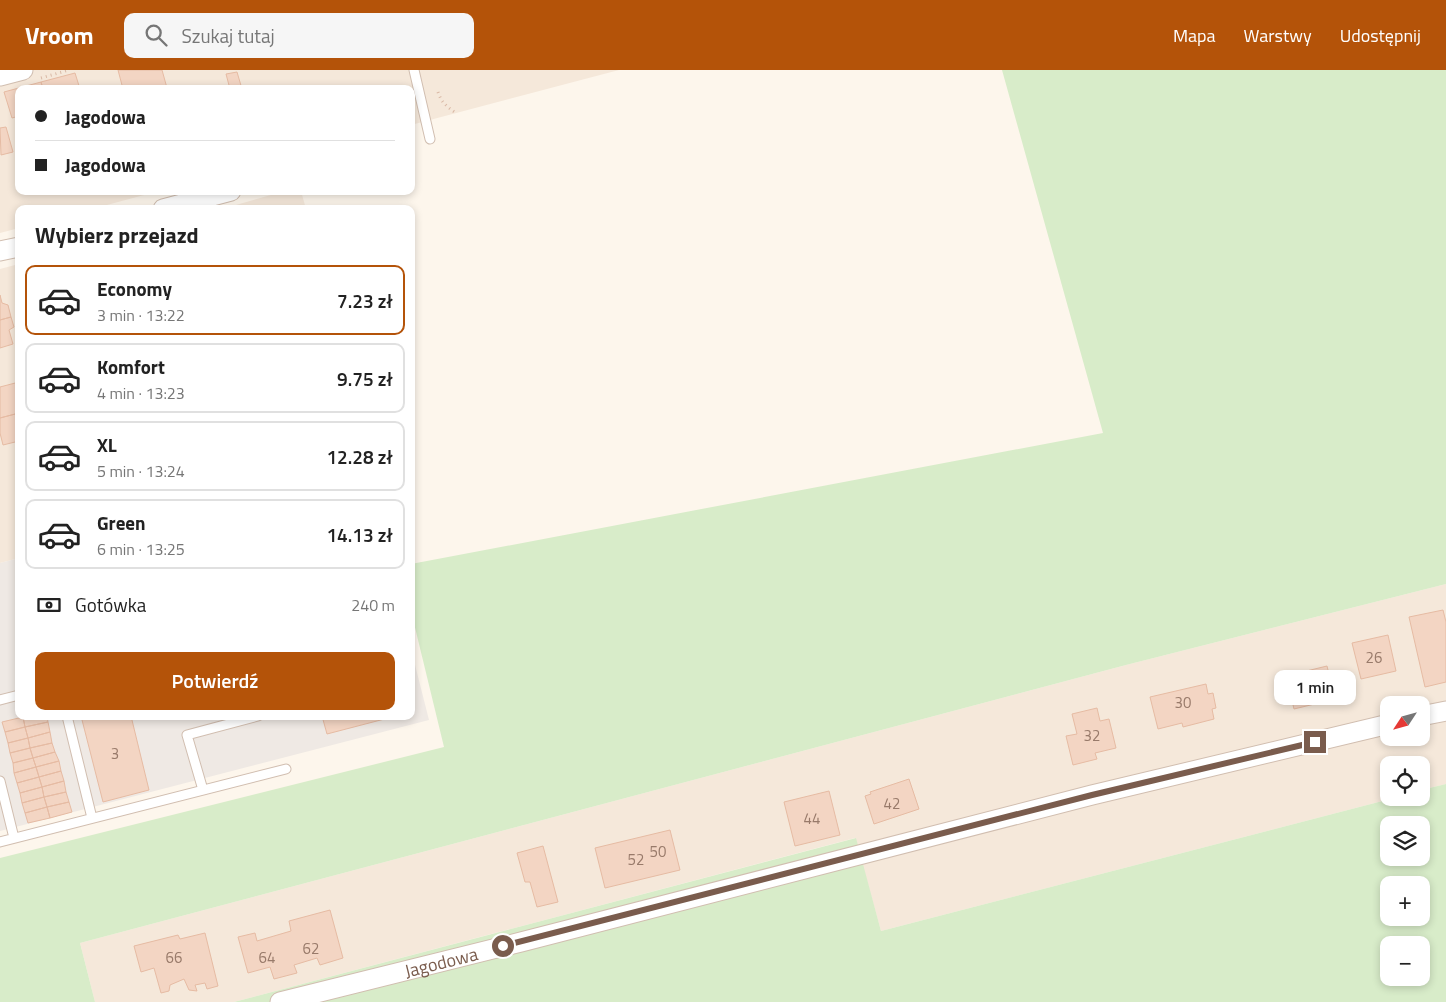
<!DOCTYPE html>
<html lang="pl">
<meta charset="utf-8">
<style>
:root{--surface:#fff;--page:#f6f6f6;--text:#222;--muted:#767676;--line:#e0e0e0;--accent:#b45309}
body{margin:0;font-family:"Titillium Web",sans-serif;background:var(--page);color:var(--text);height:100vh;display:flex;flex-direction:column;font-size:19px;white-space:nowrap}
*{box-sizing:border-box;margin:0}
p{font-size:16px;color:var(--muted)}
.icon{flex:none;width:28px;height:28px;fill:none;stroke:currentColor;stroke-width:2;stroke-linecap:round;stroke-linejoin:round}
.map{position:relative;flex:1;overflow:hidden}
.details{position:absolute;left:15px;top:135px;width:400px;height:515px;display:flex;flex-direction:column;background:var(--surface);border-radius:10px;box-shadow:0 2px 8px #0003}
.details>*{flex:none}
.banner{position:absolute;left:15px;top:15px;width:400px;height:110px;border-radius:10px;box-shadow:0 2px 8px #0003;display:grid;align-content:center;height:110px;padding:0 20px;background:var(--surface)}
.needle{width:32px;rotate:234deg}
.tools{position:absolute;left:1380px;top:626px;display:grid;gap:10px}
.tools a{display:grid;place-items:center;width:50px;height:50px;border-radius:10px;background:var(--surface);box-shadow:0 2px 8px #0003;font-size:25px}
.end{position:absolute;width:22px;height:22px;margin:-11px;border:6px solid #7a5c4d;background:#fff;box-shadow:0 0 0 2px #fff}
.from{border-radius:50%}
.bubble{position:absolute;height:35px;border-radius:10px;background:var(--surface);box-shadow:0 2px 8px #0003;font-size:16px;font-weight:600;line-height:35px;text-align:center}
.banner b{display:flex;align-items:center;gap:18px;height:48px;font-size:19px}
.banner b+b{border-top:1px solid var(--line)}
.banner i{width:12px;height:12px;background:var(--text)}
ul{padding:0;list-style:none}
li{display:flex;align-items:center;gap:15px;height:70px;margin:0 10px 8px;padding:0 10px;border:2px solid var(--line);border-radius:10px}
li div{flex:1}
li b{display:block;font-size:19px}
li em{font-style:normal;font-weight:600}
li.current{border-color:var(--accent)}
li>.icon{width:45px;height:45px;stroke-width:1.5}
h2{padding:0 20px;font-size:22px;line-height:60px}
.pay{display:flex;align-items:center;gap:12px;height:55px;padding:0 20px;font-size:19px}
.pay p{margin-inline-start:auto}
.cta{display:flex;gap:10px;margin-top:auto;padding:10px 20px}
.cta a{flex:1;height:58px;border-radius:10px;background:var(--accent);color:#fff;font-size:20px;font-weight:600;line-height:58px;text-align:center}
header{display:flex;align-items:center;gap:30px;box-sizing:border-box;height:70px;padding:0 25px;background:var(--accent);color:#fff}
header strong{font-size:24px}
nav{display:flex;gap:28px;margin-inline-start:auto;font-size:18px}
.search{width:350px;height:45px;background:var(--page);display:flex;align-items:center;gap:12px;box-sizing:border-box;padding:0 18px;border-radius:10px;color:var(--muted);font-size:19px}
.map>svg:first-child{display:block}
.residential{fill:#f5e8da;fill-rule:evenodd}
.industrial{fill:#efe9e4}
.green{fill:#d8ecc9;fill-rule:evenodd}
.building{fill:#f3d5c3;stroke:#e6bba3}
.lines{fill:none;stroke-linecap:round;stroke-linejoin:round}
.service-casing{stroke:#d1beb0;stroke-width:11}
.minor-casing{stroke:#d1beb0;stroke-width:21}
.path{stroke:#d9b8a5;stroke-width:3;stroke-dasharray:1 4;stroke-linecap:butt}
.service{stroke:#fff;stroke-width:9}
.minor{stroke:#fff;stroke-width:19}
.route{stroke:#7a5c4d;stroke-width:6}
.labels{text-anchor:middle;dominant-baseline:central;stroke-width:4.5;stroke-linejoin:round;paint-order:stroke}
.number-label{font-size:15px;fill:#987a6a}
.street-label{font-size:18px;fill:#7a5c4d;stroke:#fffaf3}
</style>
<header>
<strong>Vroom</strong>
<div class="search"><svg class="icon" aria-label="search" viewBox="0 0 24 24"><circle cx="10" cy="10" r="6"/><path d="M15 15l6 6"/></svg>Szukaj tutaj</div>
<nav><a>Mapa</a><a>Warstwy</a><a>Udostępnij</a></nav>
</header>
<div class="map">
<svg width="1446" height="932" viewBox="0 0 1446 932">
<rect width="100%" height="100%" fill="#fdf6ec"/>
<path class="residential" d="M0,0H619L411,55V19H19V121H159L92,139H19V158L0,163Z
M285,121H301L306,139H222Z
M15,195L19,197V488L0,493V199Z
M1446,514V714L1421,720V695H1389V728H1394L881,861L855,768L234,932H95L80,873L1126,595ZM1389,635H1421V668H1389Z"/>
<path class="industrial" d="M19,488V646H411V579L429,650L0,761V493Z"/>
<path class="green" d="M1002,0H1446V514L1126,595L80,873L95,932H0V788L444,677L411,541V494L1103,363Z
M1446,714V932H234L856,768L881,861L1394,728H1421V720ZM1389,755H1421V788H1389ZM1389,815H1421V848H1389ZM1389,875H1421V908H1389Z"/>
<path class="building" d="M118,0H162L167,18L123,19Z
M237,2L242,19H230L226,4Z
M75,3L80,19H43L41,12Z
M41,12L43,19H19V46L12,48L4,22Z
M6,57L13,82L1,85L0,58Z
M0,225L2,233L8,235L11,247L0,250Z
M11,247L14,257L9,260L13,274L0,278V250Z
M19,312V343L0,348V317Z
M19,343V371L3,375L0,363V348Z
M1443,540L1446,552V612L1425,617L1409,547Z
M1388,565L1396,601L1361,609L1352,573Z
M1327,596L1335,629L1294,639L1286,606Z
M1206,614L1208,624L1213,623L1216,638L1212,639L1214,649L1183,657L1182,653L1158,659L1150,627Z
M1097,638L1100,651L1109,649L1116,678L1095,683L1097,689L1073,695L1066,666L1077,664L1072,644Z
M47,646L48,652L25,657L23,647Z
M81,646H131L149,720L103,732Z
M322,646H396L327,664Z
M23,647L25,657L5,662L2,652Z
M48,652L50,662L28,668L25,657Z
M25,657L28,668L8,673L5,662Z
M50,662L52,673L30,678L28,668Z
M28,668L30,678L10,683L8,673Z
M52,673L55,682L33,688L30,678Z
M30,678L33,688L13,693L10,683Z
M55,682L59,691L36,697L33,688Z
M33,688L36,697L14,703L13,693Z
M59,691L61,701L39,707L36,697Z
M36,697L39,707L17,713L14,703Z
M61,701L64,711L42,717L39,707Z
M39,707L42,717L20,723L17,713Z
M909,709L919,739L874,754L865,726L871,724L870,722Z
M64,711L66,722L44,727L42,717Z
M42,717L44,727L22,733L20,723Z
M829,721L840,765L795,776L784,732Z
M66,722L69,732L47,737L44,727Z
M44,727L47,737L25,743L22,733Z
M69,732L72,742L50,748L47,737Z
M47,737L50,748L28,753L25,743Z
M670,760L680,800L605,818L595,778Z
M543,776L558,832L537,837L530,812H525L517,783Z
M330,840L343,888L320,895L317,888L294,895L297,903L274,909L270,897L248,903L238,867L255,863L257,871L291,861L289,851Z
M205,863L218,916L207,919L205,913L195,915L197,921L189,920L184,909L170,915L169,921L161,923L154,898L141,902L134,876L178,865L180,869Z"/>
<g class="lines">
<g class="service-casing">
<path id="service" d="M414,0L430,69
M0,630L19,625
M67,646L92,748
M0,711L14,768
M203,720L187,665L258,646
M0,772L286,699"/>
</g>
<g class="minor-casing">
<g id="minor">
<path d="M0,6L23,0"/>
<path d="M163,139L231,121"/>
<path d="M0,181L19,177"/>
<path d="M1421,646L1446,641"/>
<path id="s1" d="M280,932L521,872L1092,725L1389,654"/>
</g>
</g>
<path class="path" d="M41,8L69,0
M438,22C441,32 447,37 456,43"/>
<use href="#service" class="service"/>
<use href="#minor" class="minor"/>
</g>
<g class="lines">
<path class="route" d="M503,876L1092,725L1315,672"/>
</g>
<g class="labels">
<g class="number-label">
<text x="1374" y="587">26</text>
<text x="1183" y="632">30</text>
<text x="1092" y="665">32</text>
<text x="115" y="683">3</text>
<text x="892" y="733">42</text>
<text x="812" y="748">44</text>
<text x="658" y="781">50</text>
<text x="636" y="789">52</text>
<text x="311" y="878">62</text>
<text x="174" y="887">66</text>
<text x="267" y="887">64</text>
</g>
<g class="street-label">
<text stroke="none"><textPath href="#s1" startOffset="166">Jagodowa</textPath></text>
</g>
</g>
</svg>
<div class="tools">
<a><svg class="needle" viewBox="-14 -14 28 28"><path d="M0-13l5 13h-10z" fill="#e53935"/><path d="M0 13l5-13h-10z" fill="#767676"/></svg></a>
<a><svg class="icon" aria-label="locate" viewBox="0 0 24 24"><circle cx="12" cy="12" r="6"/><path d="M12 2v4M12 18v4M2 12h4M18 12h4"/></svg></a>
<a><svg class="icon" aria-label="layers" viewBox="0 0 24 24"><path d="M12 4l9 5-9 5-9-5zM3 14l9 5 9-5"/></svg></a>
<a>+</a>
<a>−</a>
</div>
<i class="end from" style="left:503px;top:876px"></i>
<i class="end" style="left:1315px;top:672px"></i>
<div class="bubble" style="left:1274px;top:600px;width:82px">1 min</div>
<div class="banner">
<b><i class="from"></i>Jagodowa</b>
<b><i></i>Jagodowa</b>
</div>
<section class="details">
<h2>Wybierz przejazd</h2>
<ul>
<li class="current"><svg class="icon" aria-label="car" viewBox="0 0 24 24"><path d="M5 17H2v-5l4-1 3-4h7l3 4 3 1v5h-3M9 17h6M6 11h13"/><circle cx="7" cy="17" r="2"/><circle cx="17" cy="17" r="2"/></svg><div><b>Economy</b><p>3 min · 13:22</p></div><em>7.23 zł</em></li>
<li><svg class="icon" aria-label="car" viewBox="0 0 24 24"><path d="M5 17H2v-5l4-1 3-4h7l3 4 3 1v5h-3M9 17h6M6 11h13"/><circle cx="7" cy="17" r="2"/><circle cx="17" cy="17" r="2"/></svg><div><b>Komfort</b><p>4 min · 13:23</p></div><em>9.75 zł</em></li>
<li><svg class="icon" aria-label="car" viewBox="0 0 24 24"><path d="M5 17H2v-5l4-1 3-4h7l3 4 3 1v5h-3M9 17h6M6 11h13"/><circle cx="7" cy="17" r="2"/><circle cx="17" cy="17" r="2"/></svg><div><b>XL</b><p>5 min · 13:24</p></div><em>12.28 zł</em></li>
<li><svg class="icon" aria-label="car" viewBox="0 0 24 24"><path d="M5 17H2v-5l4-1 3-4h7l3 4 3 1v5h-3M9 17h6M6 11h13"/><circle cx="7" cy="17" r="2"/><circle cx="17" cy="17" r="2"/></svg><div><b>Green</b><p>6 min · 13:25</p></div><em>14.13 zł</em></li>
</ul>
<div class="pay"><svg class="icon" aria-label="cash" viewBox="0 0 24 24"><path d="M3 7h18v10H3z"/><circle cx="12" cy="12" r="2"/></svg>Gotówka<p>240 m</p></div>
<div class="cta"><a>Potwierdź</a></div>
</section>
</div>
